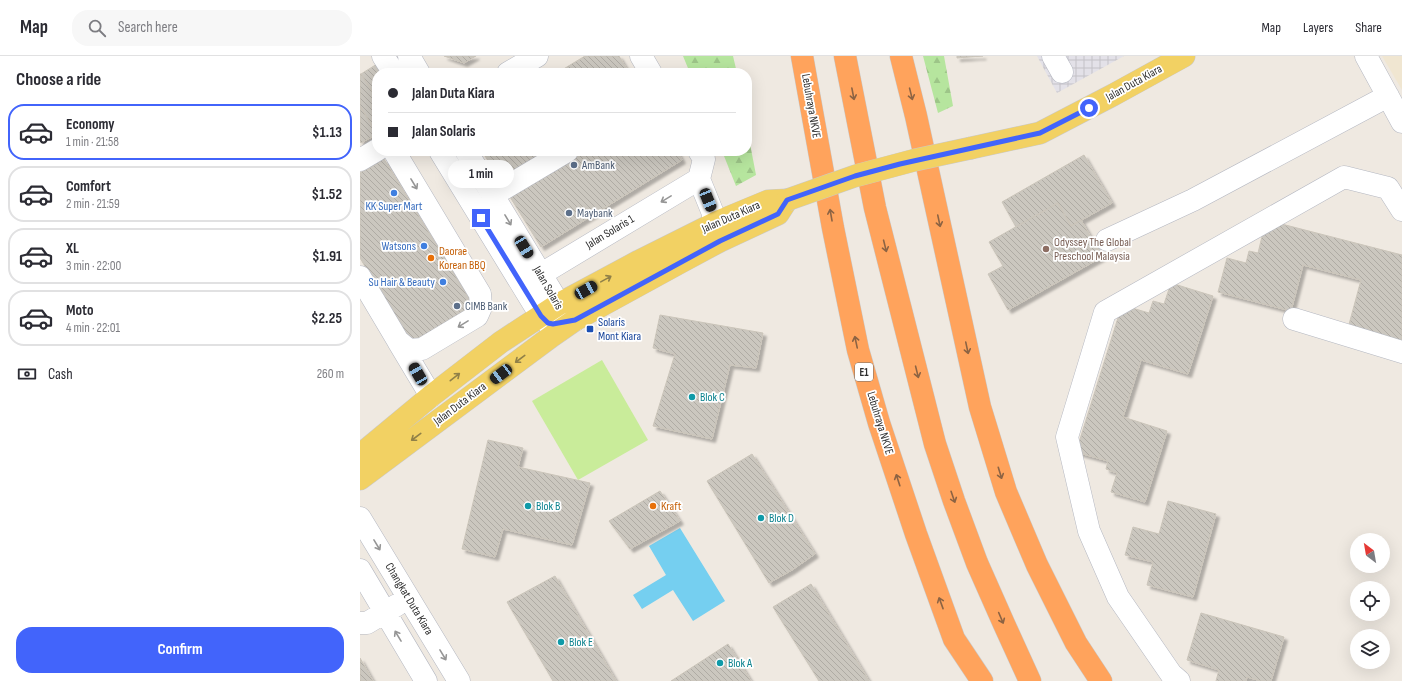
<!DOCTYPE html>
<meta charset="utf-8">
<style>
:root{--surface:#fff;--page:#f7f7f7;--text:#2b2b33;--muted:#7c7c81;--line:#e1e1e2;--accent:#4264fb}
body{margin:0;font-family:"Sofia Sans Condensed",sans-serif;background:var(--page);color:var(--text);height:100vh;display:flex;flex-direction:column;font-size:15px;white-space:nowrap}
*{box-sizing:border-box;margin:0}
p{font-size:13px;color:var(--muted)}
.icon{flex:none;width:22px;height:22px;fill:none;stroke:currentColor;stroke-width:2;stroke-linecap:round;stroke-linejoin:round}
.map{position:relative;flex:1;overflow:hidden}
.side{display:flex;flex-direction:column;background:var(--surface);width:360px}
.side>*{flex:none}
.guide{position:absolute;left:12px;top:12px;width:380px;height:88px;border-radius:16px;box-shadow:0 4px 16px #0002;display:grid;align-content:center;height:88px;padding:0 16px;background:var(--surface)}
.needle{width:26px;rotate:329deg}
.controls{position:absolute;left:990px;top:477px;display:grid;gap:8px}
.controls a{display:grid;place-items:center;width:40px;height:40px;border-radius:50%;background:var(--surface);box-shadow:0 4px 16px #0002;font-size:20px}
.end{position:absolute;width:18px;height:18px;margin:-9px;border:5px solid #4264fb;background:#fff;box-shadow:0 0 0 2px #fff}
.from{border-radius:50%}
.bubble{position:absolute;height:28px;border-radius:14px;background:var(--surface);box-shadow:0 4px 16px #0002;font-size:13px;font-weight:700;line-height:28px;text-align:center}
.car{position:absolute;width:12px;height:24px;margin:-12px -6px;border-radius:5px;box-shadow:0 0 3px 1px #0007;background:linear-gradient(#222 24%,#8ab4d8 0 40%,#222 0 76%,#8ab4d8 0 86%,#222 0)}
.guide b{display:flex;align-items:center;gap:14px;height:38px;font-size:15px}
.guide b+b{border-top:1px solid var(--line)}
.guide i{width:10px;height:10px;background:var(--text)}
ul{padding:0;list-style:none}
li{display:flex;align-items:center;gap:12px;height:56px;margin:0 8px 6px;padding:0 8px;border:2px solid var(--line);border-radius:16px}
li div{flex:1}
li b{display:block;font-size:15px}
li em{font-style:normal;font-weight:700}
li.on{border-color:var(--accent)}
li>.icon{width:36px;height:36px;stroke-width:1.5}
h2{padding:0 16px;font-size:18px;line-height:48px}
.pay{display:flex;align-items:center;gap:10px;height:44px;padding:0 16px;font-size:15px}
.pay p{margin-inline-start:auto}
.action{display:flex;gap:8px;margin-top:auto;padding:8px 16px}
.action a{flex:1;height:46px;border-radius:16px;background:var(--accent);color:#fff;font-size:16px;font-weight:700;line-height:46px;text-align:center}
header{display:flex;align-items:center;gap:24px;box-sizing:border-box;height:56px;padding:0 20px;background:var(--surface);border-bottom:1px solid var(--line)}
header strong{font-size:19px}
nav{display:flex;gap:22px;margin-inline-start:auto;font-size:14px}
.search{width:280px;height:36px;background:var(--page);display:flex;align-items:center;gap:10px;box-sizing:border-box;padding:0 14px;border-radius:16px;color:var(--muted);font-size:15px}
main{display:flex;flex:1;min-height:0}
.map>svg:first-child{display:block}
.industrial{fill:url(#industrial-grid)}
.education{fill:#f0e6d1}
.forest{fill:url(#forest-firs)}
.pitch{fill:#c9ec9a}
.water{fill:#75cff0}
.building{fill:url(#building-back-hatch);stroke:#cbc5ba;filter:url(#shadow)}
.lines{fill:none;stroke-linecap:round;stroke-linejoin:round}
.minor-casing{stroke:#b4b7c1;stroke-width:23}
.major-casing{stroke:#c9c9c9;stroke-width:23}
.highway-casing{stroke:#c9c9c9;stroke-width:23}
.minor{stroke:#fff;stroke-width:22}
.major{stroke:#f2d163;stroke-width:22}
.highway{stroke:#ffa35c;stroke-width:22}
.major-bridge-casing{stroke:#c9c9c9;stroke-width:23;stroke-linecap:butt}
.major-bridge{stroke:#f2d163;stroke-width:22}
.oneway{stroke:#8c6343}
.oneway2{stroke:#969696}
.oneway3{stroke:#908048}
.route{stroke:#4264fb;stroke-width:5}
.service-dot{fill:#5c6f8a;stroke:#fff;stroke-width:1.5}
.shop-dot{fill:#3f7fe0;stroke:#fff;stroke-width:1.5}
.education-dot{fill:#8d6e63;stroke:#fff;stroke-width:1.5}
.food-dot{fill:#e8710a;stroke:#fff;stroke-width:1.5}
.transit-dot{fill:#1a4fb4;stroke:#fff;stroke-width:1.5}
.culture-dot{fill:#0f9aa8;stroke:#fff;stroke-width:1.5}
.labels{text-anchor:middle;dominant-baseline:central;stroke-width:3.5;stroke-linejoin:round;paint-order:stroke}
.shield{fill:#fff;stroke:#6d6d6d;stroke-width:1}
.shield-label{font-size:11px;font-weight:bold;fill:#2e2e2e}
.street-label{font-size:12px;fill:#2e2e2e;stroke:#fff}
.service-label{font-size:12px;fill:#4e5e75;stroke:#fff;text-anchor:start}
.shop-label{font-size:12px;fill:#366cbe;stroke:#fff;text-anchor:end}
.education-label{font-size:12px;fill:#785e54;stroke:#fff;text-anchor:start}
.food-label{font-size:12px;fill:#c56008;stroke:#fff;text-anchor:start}
.transit-label{font-size:12px;fill:#164399;stroke:#fff;text-anchor:start}
.culture-label{font-size:12px;fill:#0d838f;stroke:#fff;text-anchor:start}
</style>
<header>
<strong>Map</strong>
<div class="search"><svg class="icon" aria-label="search" viewBox="0 0 24 24"><circle cx="10" cy="10" r="6"/><path d="M15 15l6 6"/></svg>Search here</div>
<nav><a>Map</a><a>Layers</a><a>Share</a></nav>
</header>
<main>
<section class="side">
<h2>Choose a ride</h2>
<ul>
<li class="on"><svg class="icon" aria-label="car" viewBox="0 0 24 24"><path d="M5 17H2v-5l4-1 3-4h7l3 4 3 1v5h-3M9 17h6M6 11h13"/><circle cx="7" cy="17" r="2"/><circle cx="17" cy="17" r="2"/></svg><div><b>Economy</b><p>1 min · 21:58</p></div><em>$1.13</em></li>
<li><svg class="icon" aria-label="car" viewBox="0 0 24 24"><path d="M5 17H2v-5l4-1 3-4h7l3 4 3 1v5h-3M9 17h6M6 11h13"/><circle cx="7" cy="17" r="2"/><circle cx="17" cy="17" r="2"/></svg><div><b>Comfort</b><p>2 min · 21:59</p></div><em>$1.52</em></li>
<li><svg class="icon" aria-label="car" viewBox="0 0 24 24"><path d="M5 17H2v-5l4-1 3-4h7l3 4 3 1v5h-3M9 17h6M6 11h13"/><circle cx="7" cy="17" r="2"/><circle cx="17" cy="17" r="2"/></svg><div><b>XL</b><p>3 min · 22:00</p></div><em>$1.91</em></li>
<li><svg class="icon" aria-label="car" viewBox="0 0 24 24"><path d="M5 17H2v-5l4-1 3-4h7l3 4 3 1v5h-3M9 17h6M6 11h13"/><circle cx="7" cy="17" r="2"/><circle cx="17" cy="17" r="2"/></svg><div><b>Moto</b><p>4 min · 22:01</p></div><em>$2.25</em></li>
</ul>
<div class="pay"><svg class="icon" aria-label="cash" viewBox="0 0 24 24"><path d="M3 7h18v10H3z"/><circle cx="12" cy="12" r="2"/></svg>Cash<p>260 m</p></div>
<div class="action"><a>Confirm</a></div>
</section>
<div class="map">
<svg width="1042" height="625" viewBox="0 0 1042 625">
<defs>
<pattern id="industrial-grid" width="8" height="8" patternUnits="userSpaceOnUse"><rect width="8" height="8" fill="#e3e1e8"/><path d="M0 4h8M4 0v8" fill="none" stroke="#c3c1c7"/></pattern>
<pattern id="forest-firs" width="22" height="20" patternUnits="userSpaceOnUse"><rect width="22" height="20" fill="#b6e59e"/><path d="M5 1l3.5 6h-7zM16 11l3.5 6h-7z" fill="#9dc588"/></pattern>
<pattern id="building-back-hatch" width="6" height="6" patternUnits="userSpaceOnUse"><rect width="6" height="6" fill="#cbc7bf"/><path d="M-1 5l2 2M0 0l6 6M5-1l2 2" fill="none" stroke="#afaba4"/></pattern>
<filter id="shadow"><feDropShadow dx="3.5" dy="3.5" stdDeviation="1" flood-color="#0004"/></filter>
</defs>
<rect width="100%" height="100%" fill="#efe9e1"/>
<path class="industrial" d="M677,0H764L697,37Z"/>
<path class="education" d="M1022,0H1042V34Z"/>
<path class="forest" d="M323,0H373L377,17H330Z
M563,0H584L593,50L578,57Z
M387,72L396,119L376,130L362,95H387Z"/>
<path class="pitch" d="M242,304L288,384L218,424L172,345Z"/>
<path class="water" d="M320,472L365,545L333,565L313,534L282,553L273,539L306,519L289,490Z"/>
<path class="building" d="M84,0H116L104,7Z
M225,0H259L269,17H197Z
M597,0H623L597,2Z
M17,8L23,17H17V43L1,18Z
M0,18H1L17,43V78L0,50Z
M0,50L17,78L1,87L0,85Z
M122,95H193L142,127Z
M215,95H317L322,104L181,191L147,136Z
M724,99L752,147L711,170L698,147L656,171L642,146Z
M24,103L113,249L52,287L0,202V117Z
M698,147L711,170L721,164L742,201L648,254L628,218L643,210L629,186Z
M906,164L1042,199V285L988,272L1001,224L943,209L931,255L858,236L867,202L886,207L889,195L898,197Z
M811,227L853,240L828,318L781,304L763,361L807,375L785,446L751,436L757,417L746,413L748,405L716,396L762,249L789,257L793,245L804,248Z
M300,259L403,277L396,312L370,309L352,383L293,370L315,298L293,292Z
M128,384L163,392L158,411L230,427L212,489L143,473L135,501L102,493Z
M392,398L455,498L432,514L409,527L347,425Z
M300,435L320,465L270,493L249,465Z
M808,445L856,458L833,541L787,529L793,506L765,499L773,471L799,478Z
M195,520L256,625H193L147,546Z
M451,528L509,625H459L413,551Z
M841,557L924,581L911,625H901L887,621L886,625H856L859,614L827,604Z
M368,588L391,625H311Z
M0,602L13,625H0Z"/>
<g class="lines">
<g class="minor-casing">
<path id="minor" d="M23,0L34,17
M49,0L59,17
M281,0L291,17
M693,0L702,16
M1006,0L1042,66
M148,17L177,0
M80,95L181,260L188,267L193,268L215,264
M106,95L199,248L203,258L200,265
M339,95L344,103L339,123L352,155L355,167
M0,104L17,94
M133,139L207,95
M747,184L833,144L1028,40
M0,221L38,285L49,294L62,293L117,260L121,251L120,238L34,95
M168,226L339,123
M934,263L1042,296
M38,285L71,340
M0,462L99,625
M0,514L66,625
M0,567H7L37,549
M819,625L811,618L758,541L729,475L707,381L745,256L984,121L1028,132L1042,154"/>
</g>
<g class="major-casing">
<path id="major" d="M611,92L680,77L753,39L824,0
M0,399L71,340L141,286L199,248L279,205L355,167L408,145L427,144
M0,423L192,280L215,264L321,206L360,185L418,158L427,144"/>
</g>
<g class="highway-casing">
<path id="highway" d="M442,0L473,172L498,294L519,367L556,478L594,583L622,625
M485,0L515,152L575,388L594,445L617,507L644,568L670,625
M541,0L556,60L620,351L646,436L677,509L716,587L741,625"/>
</g>
<use href="#minor" class="minor"/>
<use href="#major" class="major"/>
<use href="#highway" class="highway"/>
<g class="major-bridge-casing">
<path id="major-bridge" d="M427,144L495,120L555,104L611,92"/>
</g>
<use href="#major-bridge" class="major-bridge"/>
</g>
<defs><path id="oneway-shaft" d="M-6 0H5M1.5-3L5.5 0L1.5 3" fill="none" stroke-width="1.6" stroke-linecap="round" stroke-linejoin="round"/></defs>
<g class="oneway">
<use href="#oneway-shaft" transform="translate(493 38) rotate(79)"/>
<use href="#oneway-shaft" transform="translate(551 38) rotate(76)"/>
<use href="#oneway-shaft" transform="translate(471 159) rotate(-100)"/>
<use href="#oneway-shaft" transform="translate(579 165) rotate(78)"/>
<use href="#oneway-shaft" transform="translate(525 190) rotate(76)"/>
<use href="#oneway-shaft" transform="translate(496 286) rotate(-102)"/>
<use href="#oneway-shaft" transform="translate(607 292) rotate(78)"/>
<use href="#oneway-shaft" transform="translate(557 316) rotate(76)"/>
<use href="#oneway-shaft" transform="translate(640 417) rotate(73)"/>
<use href="#oneway-shaft" transform="translate(538 424) rotate(-108)"/>
<use href="#oneway-shaft" transform="translate(593 441) rotate(71)"/>
<use href="#oneway-shaft" transform="translate(581 547) rotate(-110)"/>
<use href="#oneway-shaft" transform="translate(641 562) rotate(67)"/>
</g>
<g class="oneway2">
<use href="#oneway-shaft" transform="translate(54 128) rotate(59)"/>
<use href="#oneway-shaft" transform="translate(306 143) rotate(149)"/>
<use href="#oneway-shaft" transform="translate(148 164) rotate(59)"/>
<use href="#oneway-shaft" transform="translate(103 268) rotate(148)"/>
<use href="#oneway-shaft" transform="translate(17 489) rotate(59)"/>
<use href="#oneway-shaft" transform="translate(38 580) rotate(-121)"/>
<use href="#oneway-shaft" transform="translate(83 599) rotate(59)"/>
</g>
<g class="oneway3">
<use href="#oneway-shaft" transform="translate(246 223) rotate(-29)"/>
<use href="#oneway-shaft" transform="translate(160 303) rotate(143)"/>
<use href="#oneway-shaft" transform="translate(95 321) rotate(-38)"/>
<use href="#oneway-shaft" transform="translate(56 381) rotate(143)"/>
</g>
<g class="lines">
<path class="route" d="M121,162L181,260L188,267L193,268L215,264L360,185L418,158L427,144L495,120L540,108L680,77L729,52"/>
</g>
<g class="service-dot">
<circle cx="214" cy="109" r="4"/>
<circle cx="209" cy="157" r="4"/>
<circle cx="97" cy="250" r="4"/>
</g>
<g class="shop-dot">
<circle cx="34" cy="137" r="4"/>
<circle cx="64" cy="190" r="4"/>
<circle cx="83" cy="226" r="4"/>
</g>
<circle class="education-dot" cx="686" cy="193" r="4"/>
<g class="food-dot">
<circle cx="71" cy="202" r="4"/>
<circle cx="293" cy="450" r="4"/>
</g>
<rect class="transit-dot" x="226" y="269" width="8" height="8" rx="2"/>
<g class="culture-dot">
<circle cx="332" cy="341" r="4"/>
<circle cx="168" cy="450" r="4"/>
<circle cx="401" cy="462" r="4"/>
<circle cx="201" cy="586" r="4"/>
<circle cx="360" cy="607" r="4"/>
</g>
<g class="labels">
<rect class="shield" x="495" y="307" width="18" height="18" rx="3"/>
<g class="shield-label">
<text x="504" y="316">E1</text>
</g>
<g class="street-label">
<text transform="translate(774 27) rotate(-29)">Jalan Duta Kiara</text>
<text transform="translate(451 50) rotate(80)">Lebuhraya NKVE</text>
<text transform="translate(371 161) rotate(-24)">Jalan Duta Kiara</text>
<text transform="translate(250 176) rotate(-31)">Jalan Solaris 1</text>
<text transform="translate(188 232) rotate(60)">Jalan Solaris</text>
<text transform="translate(100 348) rotate(-37)">Jalan Duta Kiara</text>
<text transform="translate(520 367) rotate(73)">Lebuhraya NKVE</text>
<text transform="translate(49 543) rotate(59)">Changkat Duta Kiara</text>
</g>
<g class="service-label">
<text x="222" y="109">AmBank</text>
<text x="217" y="157">Maybank</text>
<text x="105" y="250">CIMB Bank</text>
</g>
<g class="shop-label">
<text x="34" y="150" text-anchor="middle">KK Super Mart</text>
<text x="56" y="190">Watsons</text>
<text x="75" y="226">Su Hair &amp; Beauty</text>
</g>
<g class="education-label">
<text x="694" y="186">Odyssey The Global<tspan x="694" dy="14">Preschool Malaysia</tspan></text>
</g>
<g class="food-label">
<text x="79" y="195">Daorae<tspan x="79" dy="14">Korean BBQ</tspan></text>
<text x="301" y="450">Kraft</text>
</g>
<g class="transit-label">
<text x="238" y="266">Solaris<tspan x="238" dy="14">Mont Kiara</tspan></text>
</g>
<g class="culture-label">
<text x="340" y="341">Blok C</text>
<text x="176" y="450">Blok B</text>
<text x="409" y="462">Blok D</text>
<text x="209" y="586">Blok E</text>
<text x="368" y="607">Blok A</text>
</g>
</g>
</svg>
<div class="controls">
<a><svg class="needle" viewBox="-14 -14 28 28"><path d="M0-13l5 13h-10z" fill="#e53935"/><path d="M0 13l5-13h-10z" fill="#7c7c81"/></svg></a>
<a><svg class="icon" aria-label="locate" viewBox="0 0 24 24"><circle cx="12" cy="12" r="6"/><path d="M12 2v4M12 18v4M2 12h4M18 12h4"/></svg></a>
<a><svg class="icon" aria-label="layers" viewBox="0 0 24 24"><path d="M12 4l9 5-9 5-9-5zM3 14l9 5 9-5"/></svg></a>
</div>
<i class="end from" style="left:729px;top:52px"></i>
<i class="end" style="left:121px;top:162px"></i>
<div class="bubble" style="left:88px;top:104px;width:66px">1 min</div>
<i class="car" style="left:348px;top:144px;rotate:158deg"></i>
<i class="car" style="left:164px;top:191px;rotate:149deg"></i>
<i class="car" style="left:226px;top:234px;rotate:61deg"></i>
<i class="car" style="left:58px;top:318px;rotate:330deg"></i>
<i class="car" style="left:141px;top:318px;rotate:233deg"></i>
<div class="guide">
<b><i class="from"></i>Jalan Duta Kiara</b>
<b><i></i>Jalan Solaris</b>
</div>
</div>
</main>
